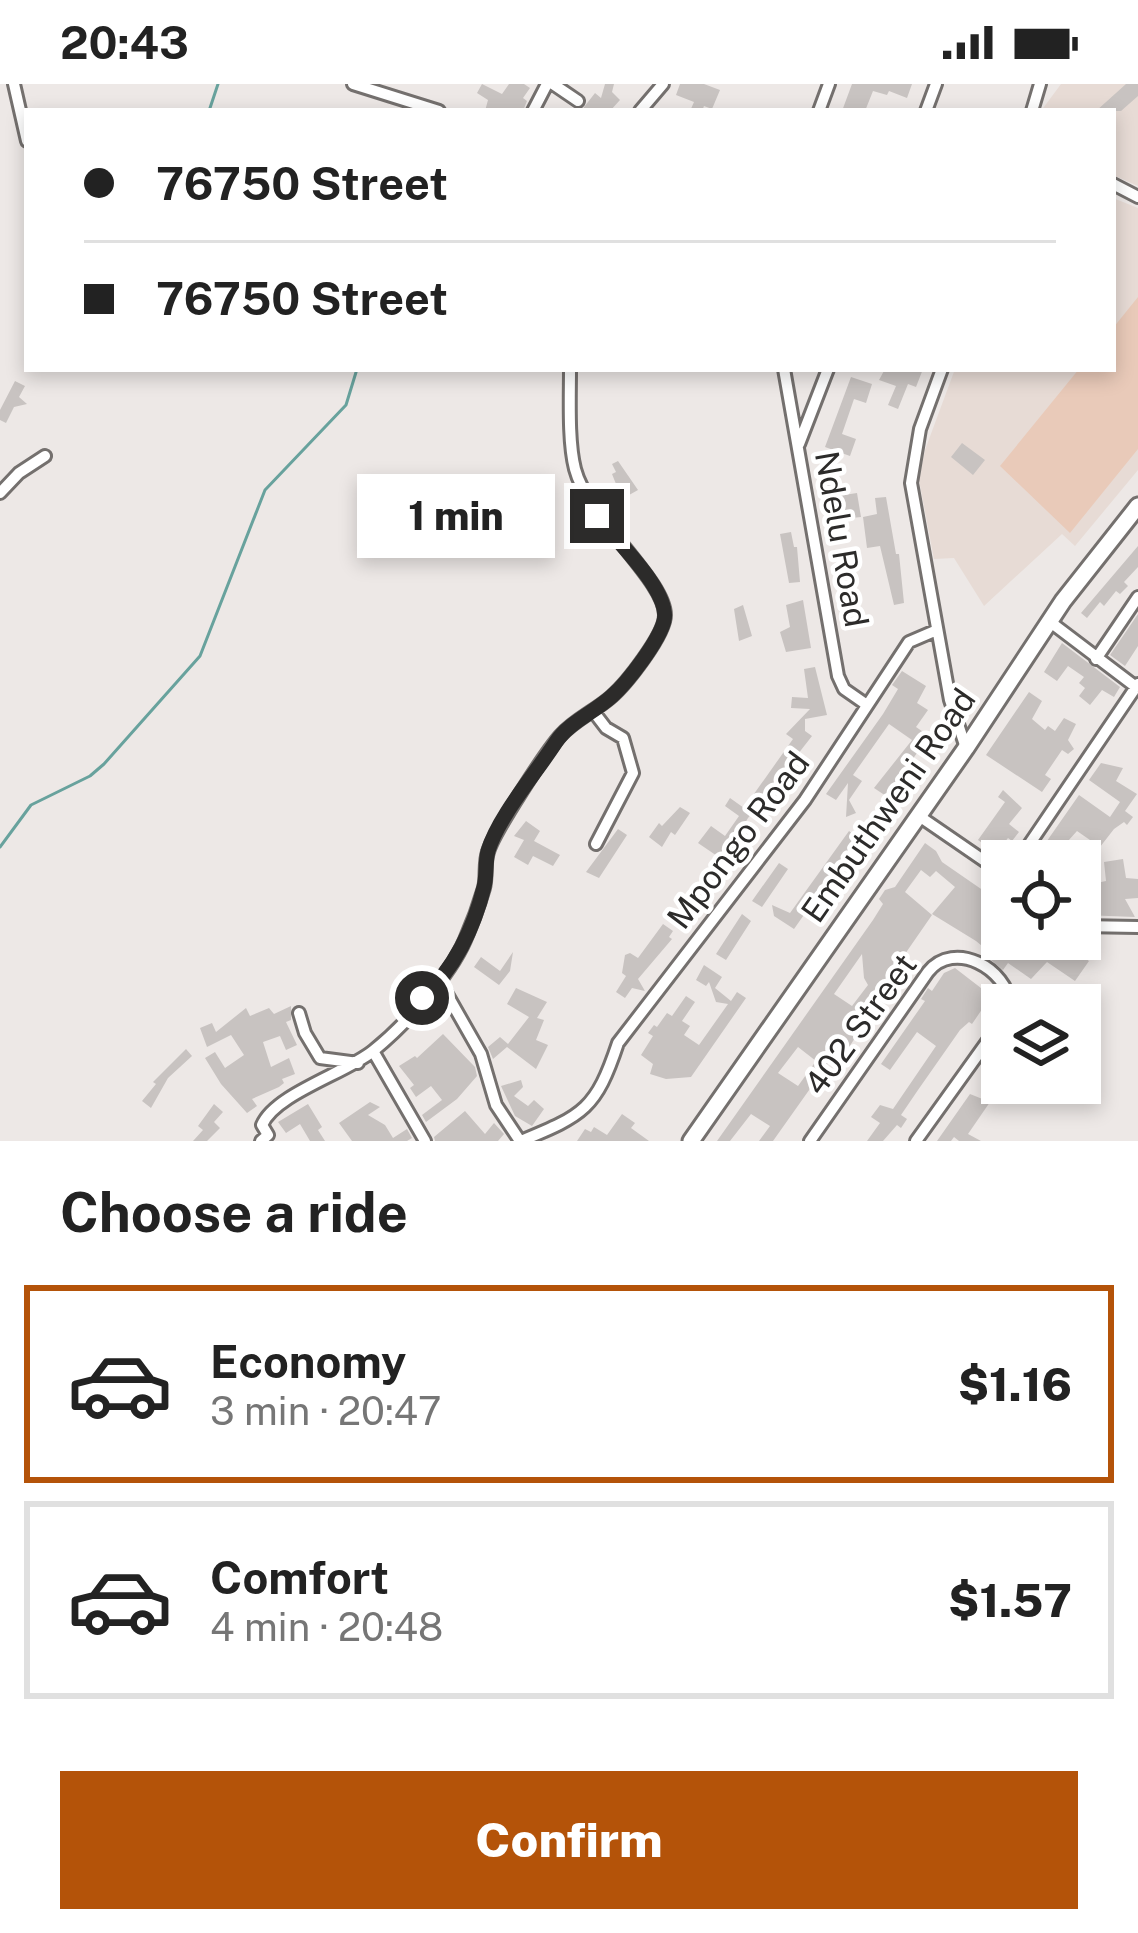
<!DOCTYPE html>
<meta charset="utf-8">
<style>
:root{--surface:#fff;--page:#f2f2f2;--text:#222;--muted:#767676;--line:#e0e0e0;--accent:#b45309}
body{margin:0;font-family:"Public Sans",sans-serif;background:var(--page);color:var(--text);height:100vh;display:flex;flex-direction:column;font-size:45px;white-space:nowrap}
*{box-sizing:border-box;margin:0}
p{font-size:39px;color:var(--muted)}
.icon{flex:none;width:66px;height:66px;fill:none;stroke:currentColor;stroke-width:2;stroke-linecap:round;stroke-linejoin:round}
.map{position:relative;height:1057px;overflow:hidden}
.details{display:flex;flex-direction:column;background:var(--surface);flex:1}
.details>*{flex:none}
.hud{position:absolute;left:24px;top:24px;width:1092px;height:264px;border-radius:0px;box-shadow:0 6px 18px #0003;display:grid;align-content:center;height:264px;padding:0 60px;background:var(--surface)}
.controls{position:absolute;left:981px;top:756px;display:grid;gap:24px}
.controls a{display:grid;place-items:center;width:120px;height:120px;border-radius:0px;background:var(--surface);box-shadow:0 6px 18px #0003;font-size:60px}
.end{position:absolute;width:54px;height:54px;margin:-27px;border:15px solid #2c2b2a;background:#fff;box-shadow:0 0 0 6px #fff}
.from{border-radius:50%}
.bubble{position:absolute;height:84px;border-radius:0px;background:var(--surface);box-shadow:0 6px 18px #0003;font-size:39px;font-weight:800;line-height:84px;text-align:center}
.hud b{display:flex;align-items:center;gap:42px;height:114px;font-size:45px}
.hud b+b{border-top:3px solid var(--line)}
.hud i{width:30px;height:30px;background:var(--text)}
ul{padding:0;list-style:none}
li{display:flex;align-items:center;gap:36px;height:198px;margin:0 24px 18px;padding:0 36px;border:6px solid var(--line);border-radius:0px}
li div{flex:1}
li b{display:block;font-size:45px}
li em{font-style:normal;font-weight:800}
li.on{border-color:var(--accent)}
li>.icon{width:108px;height:108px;stroke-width:1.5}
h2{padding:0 60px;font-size:54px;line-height:144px}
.button{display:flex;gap:24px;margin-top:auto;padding:24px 60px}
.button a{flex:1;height:138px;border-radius:0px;background:var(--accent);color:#fff;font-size:48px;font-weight:800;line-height:138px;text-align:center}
.status{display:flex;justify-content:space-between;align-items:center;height:84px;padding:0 60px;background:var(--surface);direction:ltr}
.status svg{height:33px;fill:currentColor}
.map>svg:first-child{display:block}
.built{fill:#e7dbd5}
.green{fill:#e9cab9}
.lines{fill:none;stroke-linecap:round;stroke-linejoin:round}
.stream{stroke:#68a29d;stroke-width:3}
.building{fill:#c8c3c1;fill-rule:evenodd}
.street-casing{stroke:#74706e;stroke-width:16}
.secondary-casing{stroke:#74706e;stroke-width:21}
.street{stroke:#fff;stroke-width:10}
.secondary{stroke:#fff;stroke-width:15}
.route{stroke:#2c2b2a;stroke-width:15}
.labels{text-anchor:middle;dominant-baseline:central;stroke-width:9;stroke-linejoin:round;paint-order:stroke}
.street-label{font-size:33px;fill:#2c2b2a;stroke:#fff}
</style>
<div class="status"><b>20:43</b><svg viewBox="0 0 49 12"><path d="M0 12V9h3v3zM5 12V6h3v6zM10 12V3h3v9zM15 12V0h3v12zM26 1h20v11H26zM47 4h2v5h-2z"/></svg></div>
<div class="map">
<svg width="1138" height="1057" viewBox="0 0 1138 1057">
<rect width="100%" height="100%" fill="#ede8e6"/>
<path class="built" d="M1061,0H1138V102L1113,91V27H1041Z
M1113,114L1138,124V386L1075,462L1062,450L984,522L954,474L934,475L919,396L925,366L955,285H1113Z"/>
<path class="green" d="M1138,213V365L1070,449L1000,382L1079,285H1113V244Z"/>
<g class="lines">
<path class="stream" d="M209,27L218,0
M0,763L31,721L90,692L104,680L200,572L265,406L346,321L357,285"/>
</g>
<path class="building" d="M482,0L502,10L509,0H524L530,4L523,14L527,17L523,27H485L488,16L477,9Z
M605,0H614L612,8L620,16L610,27H581L595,9L601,14Z
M680,0H704L720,6L712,25L704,22L702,27H690L694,18L676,11Z
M852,0H912L907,14L889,7L887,11L873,7L865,27H842Z
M1126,0H1138V12L1121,27H1096Z
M885,285H923L916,303L908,300L898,325L888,321L896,302L879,296Z
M851,293L872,300L866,319L854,315L842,350L856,355L850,372L825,363Z
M15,297L25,302L19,313L27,320L14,323L6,339L0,336V326Z
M962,359L985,376L973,391L951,373Z
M618,377L638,406L622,415L612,390L616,388L612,380Z
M836,386L844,411L857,409L861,433L833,436L824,388Z
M886,413L896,470H899L904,519L894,521L880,462L867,464L863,433L877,430L875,414Z
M791,448L794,463H797L800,498L789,499L780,450Z
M1138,462V483L1124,498L1128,502L1120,510L1116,507L1104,522L1100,518L1087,534L1081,529Z
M803,516L811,564L786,568L780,548L790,543L786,521Z
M743,521L752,552L739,557L734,525Z
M1138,530V562L1125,582L1110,571Z
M1062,559L1120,603L1114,613L1102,606L1090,621L1079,612L1085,604L1079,599L1084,593L1068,582L1057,597L1044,588Z
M815,583L827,631L805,635V647L812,652L773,702L777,705L772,712L769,710L748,734L723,776L698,759L711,742L725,752L739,732L725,722L730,714L744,724L793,655L786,650L810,625L791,624L792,613L808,614L804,585Z
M902,587L926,602L917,619L928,626L916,643L929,652L905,686L912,691L897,704L894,701L886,712L874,704L912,656L889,640L853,691L862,697L849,716L856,729L846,733L848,699L836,716L826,710L883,630L898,605L892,601Z
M1029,608L1042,617L1032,635L1045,646L1048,642L1055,647L1064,634L1076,640L1068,656L1074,665L1068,670L1062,666L1045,691L1051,695L1042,708L986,671Z
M1101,679L1123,684L1116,697L1137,710L1125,727L1133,733L1127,741L1124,738L1114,745L1100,763L1077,747L1050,777H1033L1079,711L1110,733L1120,718L1089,696Z
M1003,706L1022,724L1009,740L1019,748L1012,757L1008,754L996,769L978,756L1005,718L998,713Z
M680,723L690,729L675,751L671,748L662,763L649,753L659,739L662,742Z
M526,737L540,747L534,757L560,771L553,782L533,772L528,781L514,773L524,756L514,752Z
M618,745L627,751L599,794L586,788Z
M849,747L858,754L794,845L774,832L772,821L790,829Z
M925,759L936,767L942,778L984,807L987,803L1002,811V855H1009L1028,868L1041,855H1059L1089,877L1075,897L1047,878L1031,895L1008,879L1003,886L985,871L988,867L976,857L932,830L955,803L936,787L930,793L921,786L905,808L932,831L905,870L909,873L901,885L896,882L865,926L868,933L848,965L841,961L773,1057H759L770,1042L751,1030L730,1057H717L873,836L883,820L879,815L885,806L895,803ZM862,870L864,894L868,901L852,922L834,910ZM798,963L816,977L798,1002L778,989Z
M1123,775L1126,794L1138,795V814L1125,815L1135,833L1083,831L1082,802L1106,797L1104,778Z
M779,779L788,785L762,823L752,817Z
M742,830L751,837L726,876L716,870Z
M663,840L673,847L669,853L672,855L638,895L645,907L632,904L625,914L616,908L626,892L622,889L625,871L630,869L638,874Z
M513,868L510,887L499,901L474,883L481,873L500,887Z
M704,881L722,893L715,904L731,917L737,908L746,914L691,993L666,995L650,990L653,980L641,971L653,952L648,949L654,941L657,943L667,929L672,932L686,912L695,918L682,937L690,942L684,951L699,961L728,920L716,918L709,898L706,902L696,896Z
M955,884L990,911L987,918L972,940L969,938L960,946L918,1006L901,1031L907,1035L901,1044L897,1041L883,1057H867L880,1039L871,1033L880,1021L893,1025L936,962L917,948L890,986L881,980L925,917L921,915L928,904L932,907L944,889Z
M516,904L547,918L537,934L544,936L536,956L548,961L536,985L507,963L493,975L488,963L500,953L508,960L529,933L507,920Z
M291,922V936L286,938L297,961L286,966L280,952L263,958L271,983L289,974L295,990L282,995L284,999L279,1003L252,1015L257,1022L247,1029L221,1000L205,974L215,968L225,984L244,971L231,951L207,963L200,944L212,939L216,948L246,924L250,932L269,924L274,930Z
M443,950L475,983L477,992L457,1015L426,1038L422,1031L442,1016L431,1002L416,1013L410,1004L414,1001L399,982L415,972L417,974Z
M186,965L192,972L168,994L151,1024L142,1017L156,1000L153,998Z
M521,996L523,1003L514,1012L528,1022L534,1016L544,1025L532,1042L515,1032L501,1002Z
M970,1010L990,1018L968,1050L981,1057H959L954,1053L951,1057H937Z
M370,1018L380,1023L368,1031L385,1041L393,1054L407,1045L412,1054L407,1057H352L339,1039Z
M214,1020L223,1028L214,1038L220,1044L207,1057H193L203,1046L198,1042Z
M308,1020L322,1043L318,1046L325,1057H310L300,1040L286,1049L278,1038Z
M465,1027L485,1050L494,1039L504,1050L498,1057H435L434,1053Z
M622,1030L635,1039L631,1044L649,1057H577L585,1045L591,1048L594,1043L607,1051Z"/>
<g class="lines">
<g class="street-casing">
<path id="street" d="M14,0L27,57
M353,0L439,27
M553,0L578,17
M533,27L547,0
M640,27L663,0
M819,27L829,0
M926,27L936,0
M1032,27L1040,0
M1113,100L1138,113
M784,285L838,592L844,605L867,621
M942,285L920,345L911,399L950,616L966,664
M799,360L828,285
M0,409L19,389L45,372
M1049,537L1136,603
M1096,575L1138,513
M593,627L606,644L623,654L633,689L596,760
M919,732L1002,789
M1018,777L1138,600
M1080,842L1138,843
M440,898L481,970L496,1021L520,1057
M299,929L305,949L320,974L358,979
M373,967L425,1057
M261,1057L268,1051L262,1041C275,1010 346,989 373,967C404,942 449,893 465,856C472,840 479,821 484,804C487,793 484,779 488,768C493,749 546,668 560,652C574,636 595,627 611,613C626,600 665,551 665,531C665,496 588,435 575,385C568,358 570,314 570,285
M521,1057C584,1031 596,1025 618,959L805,716L909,558L937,546
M810,1057L928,888C954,855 1008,885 1010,921
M916,1057L1002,937"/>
</g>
<g class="secondary-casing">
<path id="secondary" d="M691,1057L966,664L1063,517L1138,422"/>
</g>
<use href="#street" class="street"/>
<use href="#secondary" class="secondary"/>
</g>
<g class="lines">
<path class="route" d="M422,914C454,886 474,844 484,803C487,792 485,779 488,767C498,733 536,689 556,658C569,638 595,628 612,612C628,598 659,557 664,537C671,507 615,456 597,432"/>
</g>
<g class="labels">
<g class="street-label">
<text transform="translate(842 455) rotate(80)">Ndelu Road</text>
<text transform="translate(888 721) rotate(-55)">Embuthweni Road</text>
<text transform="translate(738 756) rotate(-53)">Mpongo Road</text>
<text transform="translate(860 940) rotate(-54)">402 Street</text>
</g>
</g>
</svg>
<div class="controls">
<a><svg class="icon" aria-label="locate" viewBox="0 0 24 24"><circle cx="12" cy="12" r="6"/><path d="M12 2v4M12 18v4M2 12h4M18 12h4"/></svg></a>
<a><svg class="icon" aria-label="layers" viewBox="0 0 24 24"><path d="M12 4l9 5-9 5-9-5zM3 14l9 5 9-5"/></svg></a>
</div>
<i class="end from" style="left:422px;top:914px"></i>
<i class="end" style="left:597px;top:432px"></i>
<div class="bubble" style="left:357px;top:390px;width:198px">1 min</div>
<div class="hud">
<b><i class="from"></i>76750 Street</b>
<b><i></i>76750 Street</b>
</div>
</div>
<section class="details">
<h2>Choose a ride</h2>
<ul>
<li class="on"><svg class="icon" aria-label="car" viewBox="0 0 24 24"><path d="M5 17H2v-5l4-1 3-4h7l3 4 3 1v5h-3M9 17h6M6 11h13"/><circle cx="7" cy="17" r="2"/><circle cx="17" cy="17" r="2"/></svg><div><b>Economy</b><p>3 min · 20:47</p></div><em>$1.16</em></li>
<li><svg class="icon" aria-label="car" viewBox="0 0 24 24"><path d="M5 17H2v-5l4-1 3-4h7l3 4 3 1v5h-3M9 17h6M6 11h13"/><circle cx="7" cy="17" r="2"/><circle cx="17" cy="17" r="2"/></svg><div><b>Comfort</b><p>4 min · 20:48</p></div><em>$1.57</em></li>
</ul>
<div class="button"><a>Confirm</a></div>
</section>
